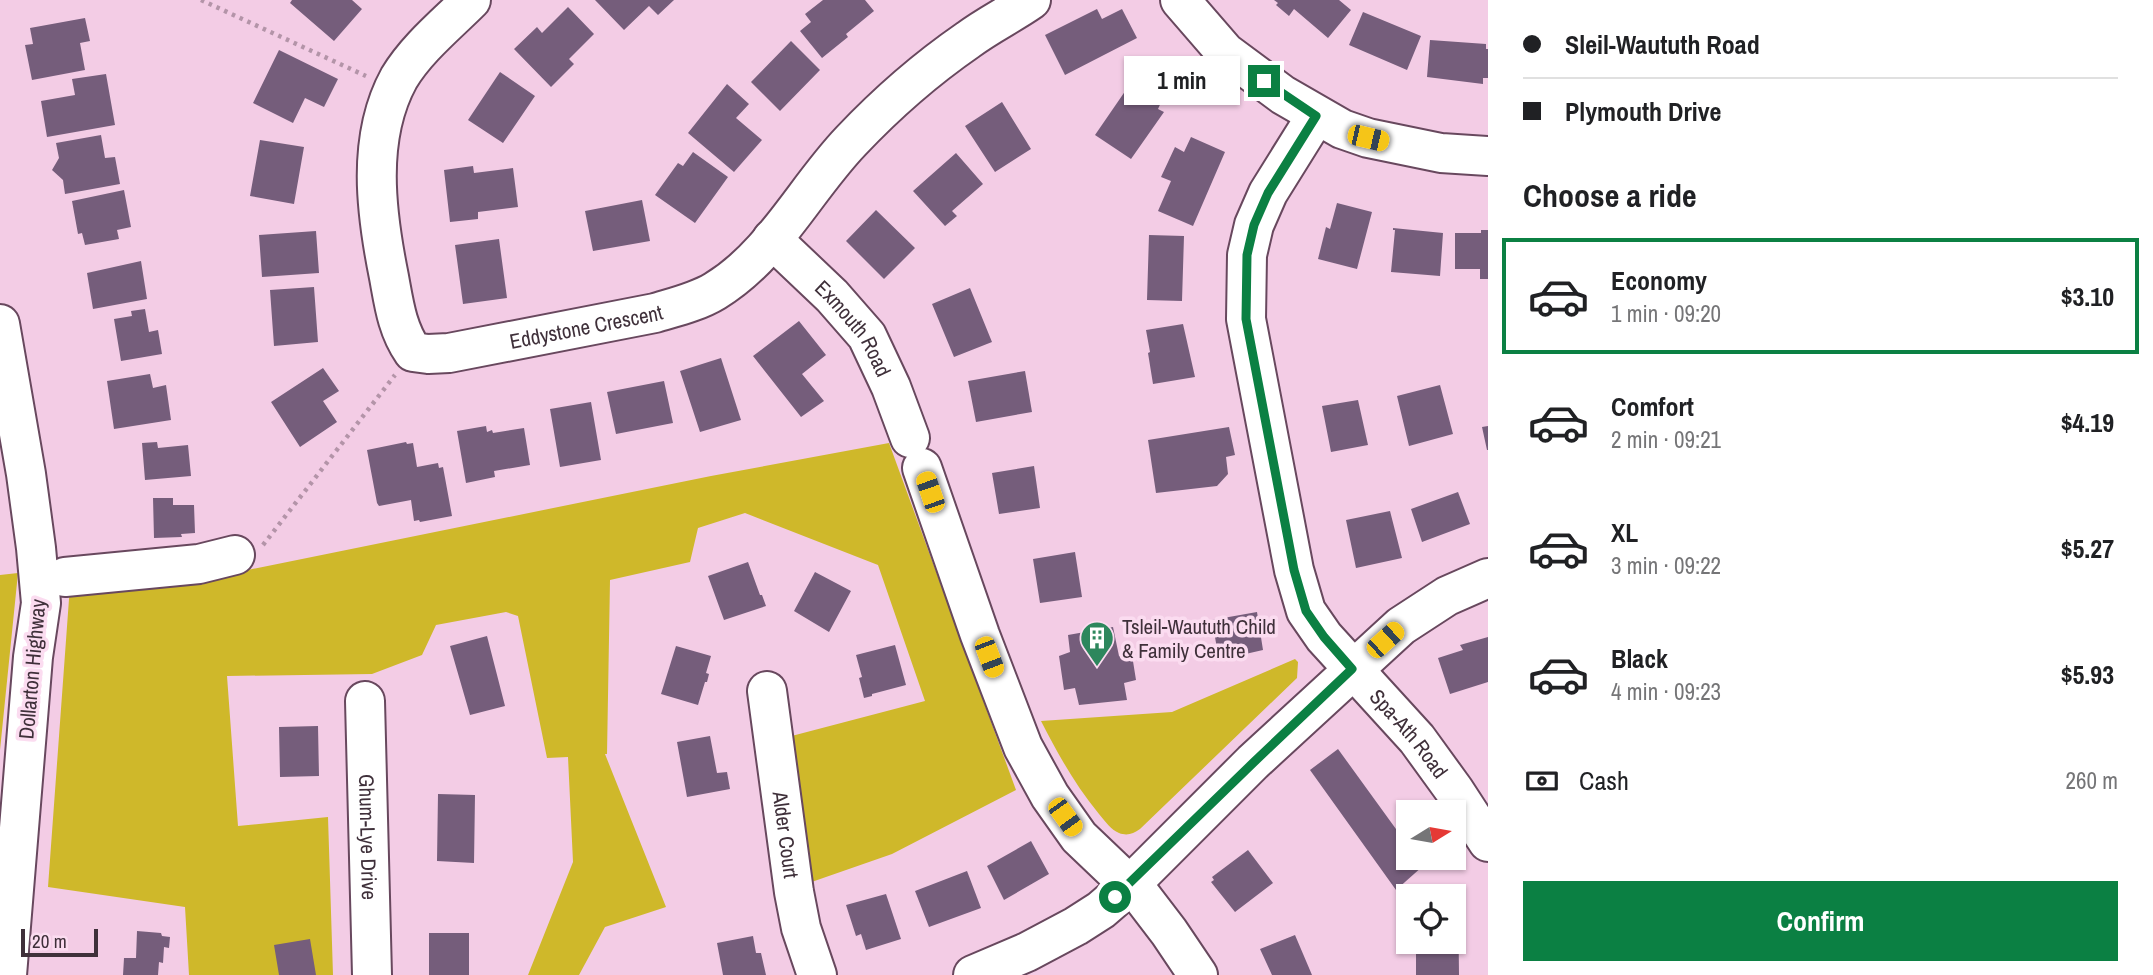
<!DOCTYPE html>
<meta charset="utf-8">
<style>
:root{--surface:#fff;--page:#f6f6f6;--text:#202124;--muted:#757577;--line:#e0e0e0;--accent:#0b8043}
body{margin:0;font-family:"Archivo Narrow",sans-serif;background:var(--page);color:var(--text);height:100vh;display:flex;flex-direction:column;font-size:26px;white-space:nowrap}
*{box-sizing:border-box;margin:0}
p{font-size:23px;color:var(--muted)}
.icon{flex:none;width:38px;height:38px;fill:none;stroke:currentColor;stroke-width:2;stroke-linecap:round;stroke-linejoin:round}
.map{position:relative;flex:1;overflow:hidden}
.drawer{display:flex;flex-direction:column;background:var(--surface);width:665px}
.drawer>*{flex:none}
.guide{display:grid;align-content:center;height:154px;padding:0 35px;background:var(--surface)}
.needle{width:46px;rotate:79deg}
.fabs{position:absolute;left:1396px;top:800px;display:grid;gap:14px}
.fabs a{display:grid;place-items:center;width:70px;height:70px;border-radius:0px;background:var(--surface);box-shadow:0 2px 5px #0004;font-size:35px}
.scale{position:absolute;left:21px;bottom:18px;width:77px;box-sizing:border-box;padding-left:7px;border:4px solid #3f303a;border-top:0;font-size:19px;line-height:24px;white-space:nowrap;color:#3f303a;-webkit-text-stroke:5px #fbdcf0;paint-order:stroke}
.end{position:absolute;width:32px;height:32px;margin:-16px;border:9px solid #0b8043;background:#fff;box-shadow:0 0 0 4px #fff}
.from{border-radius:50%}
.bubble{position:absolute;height:49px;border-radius:0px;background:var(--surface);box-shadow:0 2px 5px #0004;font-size:23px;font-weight:800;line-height:49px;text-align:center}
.car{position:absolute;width:21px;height:42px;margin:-21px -10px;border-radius:9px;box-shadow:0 0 5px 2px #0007;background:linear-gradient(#f5c518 24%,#345 0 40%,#f5c518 0 76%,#345 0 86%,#f5c518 0)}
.guide b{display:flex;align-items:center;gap:24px;height:66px;font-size:26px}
.guide b+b{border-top:2px solid var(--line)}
.guide i{width:18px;height:18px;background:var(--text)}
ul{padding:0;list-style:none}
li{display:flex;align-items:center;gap:21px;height:116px;margin:0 14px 10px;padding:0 21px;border:4px solid transparent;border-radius:0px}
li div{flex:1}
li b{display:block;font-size:26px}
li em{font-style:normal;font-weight:800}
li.on{border-color:var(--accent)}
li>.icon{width:63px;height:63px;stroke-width:1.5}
h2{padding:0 35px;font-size:32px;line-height:84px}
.pay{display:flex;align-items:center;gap:18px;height:77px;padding:0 35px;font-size:26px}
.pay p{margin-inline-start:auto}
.action{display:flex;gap:14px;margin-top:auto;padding:14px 35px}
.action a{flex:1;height:80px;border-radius:0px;background:var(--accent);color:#fff;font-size:28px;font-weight:800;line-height:80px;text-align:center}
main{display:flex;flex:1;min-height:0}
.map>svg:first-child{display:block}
.green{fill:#cfb82a}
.building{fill:#755d7b}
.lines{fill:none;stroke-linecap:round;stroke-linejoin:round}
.minor-casing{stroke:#68485e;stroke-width:42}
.path{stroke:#b394a8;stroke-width:4.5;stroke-dasharray:3.5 5;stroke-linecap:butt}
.minor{stroke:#fff;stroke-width:38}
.route{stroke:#0b8043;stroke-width:9}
.labels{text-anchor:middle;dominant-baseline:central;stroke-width:7;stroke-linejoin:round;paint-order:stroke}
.street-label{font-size:21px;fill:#3f303a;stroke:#fbdcf0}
.poi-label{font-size:21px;fill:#3f303a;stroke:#fbdcf0;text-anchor:start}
</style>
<main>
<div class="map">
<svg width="1488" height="975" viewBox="0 0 1488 975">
<rect width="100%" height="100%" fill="#f3cce5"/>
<path class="green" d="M889,443L1016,790L892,854L803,885L784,738L925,701L878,565L745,513L698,528L690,562L610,580L607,754H605L666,907L605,927L579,975H528L573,862L568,757L547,758L518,616L506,612L436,625L422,655L372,674L227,676L238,826L328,817L333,975H189L185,907L48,887L72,558L223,575L711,476Z
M18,573L0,750V575Z
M1295,659L1298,662L1297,678L1140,829C1133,834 1127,836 1119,833C1111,830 1105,821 1099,814C1075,785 1058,754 1041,721L1172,712Z"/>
<path class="building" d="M292,0H352L362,9L334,41L290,3Z
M595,0H674L658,15L649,6L624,30Z
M823,0H865L874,11L846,34L848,37L822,58L800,31L811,22L805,14Z
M1274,0H1339L1351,10L1328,38L1294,9L1289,16L1276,5L1278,3Z
M568,7L594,34L569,59L574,64L551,87L514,49L537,27L542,33Z
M1097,9L1102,19L1122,9L1137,38L1065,75L1045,35Z
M1363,12L1421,36L1407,70L1349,45Z
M85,18L90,41L80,43L85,70L32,80L25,45L33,44L30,28Z
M1430,40L1486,44V49H1488V78H1483V84L1427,77Z
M791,41L820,70L780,111L751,82Z
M279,50L338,79L324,107L305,98L293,123L253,103Z
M500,72L535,96L503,143L468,120Z
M1143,73L1169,85L1158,109L1164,112L1131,159L1095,135L1128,87L1135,92Z
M106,74L115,125L47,137L41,101L75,95L72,79Z
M727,84L749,104L736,118L762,140L734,172L688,133Z
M1002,102L1031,149L995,172L965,126Z
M101,135L105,158L115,157L120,184L65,194L63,180L52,170L59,158L56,143Z
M1191,137L1225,152L1193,226L1158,211L1171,181L1161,177L1175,147L1184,152Z
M260,140L304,147L294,204L250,196Z
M693,152L728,177L695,223L655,195L678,163L683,166Z
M956,153L983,184L952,211L957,216L945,226L913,191Z
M473,166L474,173L513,168L518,207L478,212V219L450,222L444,170Z
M124,190L131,227L117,230L119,239L85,245L82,233L78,234L72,201Z
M642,200L650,241L593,251L585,211Z
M1337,203L1372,212L1357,269L1318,259L1326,227L1330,229Z
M876,210L915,248L884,279L846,241Z
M1393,228L1443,233L1440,276L1391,272L1395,230H1393Z
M1481,230H1488V279H1480V269H1455V233H1481Z
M316,231L319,273L262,277L259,235Z
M1149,235L1184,236L1182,301L1147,300Z
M499,239L507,298L463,304L455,245Z
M141,261L147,299L93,309L87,273Z
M314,287L318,342L274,346L270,290Z
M970,288L992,342L954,357L932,304Z
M145,309L149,332L158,330L162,354L121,361L114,319L132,316L131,311Z
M799,321L826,355L802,374L824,401L801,417L753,356Z
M1183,324L1195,377L1153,384L1148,353L1150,352L1146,330Z
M721,358L741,420L700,432L680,371Z
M323,368L339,391L323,401L337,422L300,447L271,402Z
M1025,371L1032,412L976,422L968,381Z
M150,374L153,388L166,385L171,420L114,429L107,381Z
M664,381L673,423L616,434L607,392Z
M1440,385L1453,434L1409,446L1397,396Z
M1358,400L1368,445L1331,452L1322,406Z
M591,402L601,460L560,467L550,409Z
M486,426L487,432L492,430L493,433L524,428L530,465L494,471L495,477L466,483L457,431Z
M1488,426V450H1487L1482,427Z
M1229,427L1235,455L1226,457L1228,474L1217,486L1156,493L1148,440Z
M157,442L158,448L188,445L191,476L145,480L142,443Z
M406,442L407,444L413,443L417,467L438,463L439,468L443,467L452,516L420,522L419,520L414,521L411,500L379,506L377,503L367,450Z
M1034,466L1040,508L999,514L992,473Z
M1458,492L1470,524L1422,542L1411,509Z
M153,498H173V505H194L195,533L181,534L182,537L154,538Z
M1390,511L1402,558L1356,568L1346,520Z
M1075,552L1082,597L1040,603L1033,559Z
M748,562L760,595H762L766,606L724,620L708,576Z
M815,572L851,591L829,632L794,611Z
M1257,612L1263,650L1219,660L1212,620Z
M1113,627L1119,656L1132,655L1136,680L1124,683L1127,700L1079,705L1075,688L1064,690L1059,656L1070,652L1068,635Z
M487,636L505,706L470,715L450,646Z
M1488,637V682L1450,694L1438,658L1463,650L1460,645Z
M895,645L906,685L872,694V696L864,698L859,678L862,677L856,655Z
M676,646L711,656L706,673L709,674L707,682H705L698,705L661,694Z
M318,726L319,776L280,777L279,727Z
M710,736L717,773L727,772L730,789L687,797L677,742Z
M1338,749L1409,847V858H1417L1423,866L1396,890L1310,770Z
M438,794L475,795L474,863L437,861Z
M1031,841L1049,874L1004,900L987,866Z
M1248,850L1273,883L1235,912L1211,882L1214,880L1212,877Z
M967,871L981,908L929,927L915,891Z
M1458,890L1459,975H1416V942H1454V896H1415V891Z
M886,894L901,939L866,950L861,934L856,936L846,905Z
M137,931L161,933L162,936L170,937L169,948L164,947L163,963L159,962L158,975H123L124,958H136Z
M429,933H469V975H429Z
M1295,935L1312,975H1272L1260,949Z
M753,936L756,953H761L766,975H723L717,943Z
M310,939L316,975H279L274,945Z"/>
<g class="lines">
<g class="minor-casing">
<g id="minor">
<path id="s1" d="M471,0C447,24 417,48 399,78C366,138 376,213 389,277C394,304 397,329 413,352L428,354L449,353L655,313C675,307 697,302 715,291C773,256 805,189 851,141C886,104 926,69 968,40C988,25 1011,14 1031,0"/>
<path d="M1180,0L1225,52L1283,95L1342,129L1368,138L1441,153L1488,156"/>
<path id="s2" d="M1316,116L1268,193L1254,225L1247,255L1246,319L1294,570L1306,611L1324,637L1417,739L1454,790L1488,842"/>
<path id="s3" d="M772,239L832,296L867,336L891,387L910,438"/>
<path d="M0,324L26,474L36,548L41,603L33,657L7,975"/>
<path d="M922,468L980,635L1023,747L1050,796L1079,837L1143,898L1169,932L1198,975"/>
<path d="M65,577L199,564L235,555"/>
<path id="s4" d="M767,691L794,892L801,928L817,975"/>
<path id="s5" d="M365,701L372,975"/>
<path d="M973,975L1027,952L1076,926L1101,910L1130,885L1253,762L1401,626L1447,596L1488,578"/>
</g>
</g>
<path class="path" d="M201,0L366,76
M263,545L395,375"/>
<use href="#minor" class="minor"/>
</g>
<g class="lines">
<path class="route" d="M1115,897L1254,762L1352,669L1324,637L1306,611L1294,570L1246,319L1247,255L1254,225L1268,193L1316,116L1264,81"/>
</g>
<defs>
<g id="building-pin" transform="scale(1.75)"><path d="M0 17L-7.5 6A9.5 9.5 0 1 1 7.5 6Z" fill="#2d875d" stroke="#fbdcf0"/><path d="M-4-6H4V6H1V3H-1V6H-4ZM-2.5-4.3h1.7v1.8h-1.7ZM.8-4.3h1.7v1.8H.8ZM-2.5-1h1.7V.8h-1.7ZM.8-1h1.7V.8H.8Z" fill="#fff"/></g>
</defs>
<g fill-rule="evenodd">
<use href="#building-pin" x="1097" y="638"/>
</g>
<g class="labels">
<g class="street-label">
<text stroke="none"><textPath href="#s1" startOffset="565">Eddystone Crescent</textPath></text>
<text stroke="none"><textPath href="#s3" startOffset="122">Exmouth Road</textPath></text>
<text transform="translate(32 669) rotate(-85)">Dollarton Highway</text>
<text stroke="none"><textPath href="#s2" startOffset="679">Spa-Ath Road</textPath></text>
<text stroke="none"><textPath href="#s4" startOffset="145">Alder Court</textPath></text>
<text stroke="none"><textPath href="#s5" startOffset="136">Ghum-Lye Drive</textPath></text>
</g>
<g class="poi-label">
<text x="1122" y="626">Tsleil-Waututh Child<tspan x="1122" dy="24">&amp; Family Centre</tspan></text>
</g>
</g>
</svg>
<div class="fabs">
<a><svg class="needle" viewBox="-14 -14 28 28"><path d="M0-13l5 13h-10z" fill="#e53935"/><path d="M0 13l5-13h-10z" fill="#757577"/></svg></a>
<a><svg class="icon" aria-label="locate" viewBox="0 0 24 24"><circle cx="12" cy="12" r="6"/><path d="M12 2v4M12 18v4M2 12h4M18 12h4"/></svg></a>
</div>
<div class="scale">20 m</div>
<i class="end from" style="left:1115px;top:897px"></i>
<i class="end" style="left:1264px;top:81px"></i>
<div class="bubble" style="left:1124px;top:56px;width:116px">1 min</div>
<i class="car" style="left:1368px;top:138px;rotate:103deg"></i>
<i class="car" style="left:930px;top:492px;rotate:341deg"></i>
<i class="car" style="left:1385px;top:640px;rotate:48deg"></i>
<i class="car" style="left:989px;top:657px;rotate:159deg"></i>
<i class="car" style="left:1065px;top:817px;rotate:144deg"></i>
</div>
<section class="drawer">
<div class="guide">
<b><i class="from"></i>Sleil-Waututh Road</b>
<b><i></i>Plymouth Drive</b>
</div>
<h2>Choose a ride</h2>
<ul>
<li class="on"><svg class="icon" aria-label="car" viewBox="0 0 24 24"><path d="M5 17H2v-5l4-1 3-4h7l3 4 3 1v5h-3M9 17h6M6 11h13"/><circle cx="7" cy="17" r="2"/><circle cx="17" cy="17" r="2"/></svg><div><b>Economy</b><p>1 min · 09:20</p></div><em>$3.10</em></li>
<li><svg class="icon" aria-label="car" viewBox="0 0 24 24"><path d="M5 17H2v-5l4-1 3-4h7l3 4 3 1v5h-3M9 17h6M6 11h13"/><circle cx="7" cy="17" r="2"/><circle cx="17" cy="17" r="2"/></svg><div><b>Comfort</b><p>2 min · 09:21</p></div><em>$4.19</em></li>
<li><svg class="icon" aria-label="car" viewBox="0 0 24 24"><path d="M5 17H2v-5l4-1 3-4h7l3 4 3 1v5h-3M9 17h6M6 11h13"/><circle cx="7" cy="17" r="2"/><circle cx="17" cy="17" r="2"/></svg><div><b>XL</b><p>3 min · 09:22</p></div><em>$5.27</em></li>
<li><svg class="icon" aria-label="car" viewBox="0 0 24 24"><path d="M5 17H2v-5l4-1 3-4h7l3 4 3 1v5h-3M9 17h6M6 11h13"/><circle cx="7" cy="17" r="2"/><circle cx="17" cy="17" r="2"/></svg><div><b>Black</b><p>4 min · 09:23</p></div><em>$5.93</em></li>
</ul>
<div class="pay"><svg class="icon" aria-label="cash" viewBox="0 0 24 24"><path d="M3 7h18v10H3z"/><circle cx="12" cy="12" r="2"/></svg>Cash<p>260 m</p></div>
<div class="action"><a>Confirm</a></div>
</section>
</main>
